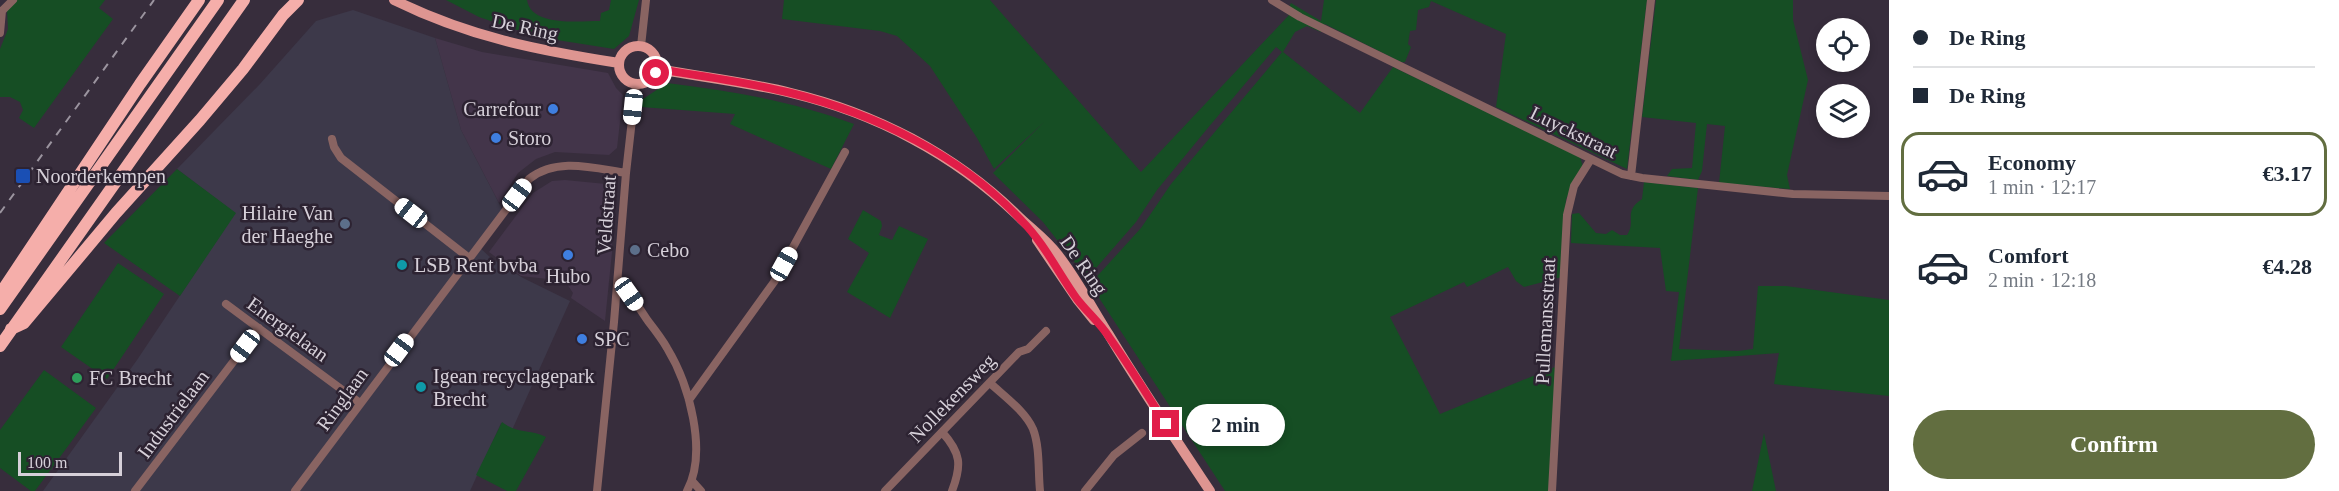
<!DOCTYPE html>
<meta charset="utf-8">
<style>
:root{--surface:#fff;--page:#f6f6f7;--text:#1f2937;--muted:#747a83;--line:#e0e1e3;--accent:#626e40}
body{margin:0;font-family:Georgia,serif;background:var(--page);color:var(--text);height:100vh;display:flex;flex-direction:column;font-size:22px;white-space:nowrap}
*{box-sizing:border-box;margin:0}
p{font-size:20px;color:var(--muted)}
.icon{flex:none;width:33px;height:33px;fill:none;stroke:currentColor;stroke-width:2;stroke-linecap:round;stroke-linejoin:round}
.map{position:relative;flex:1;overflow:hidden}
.panel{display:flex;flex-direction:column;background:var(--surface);width:450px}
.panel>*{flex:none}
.hud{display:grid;align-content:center;height:132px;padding:0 24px;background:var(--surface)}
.controls{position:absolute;left:1816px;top:18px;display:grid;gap:12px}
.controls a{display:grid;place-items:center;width:54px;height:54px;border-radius:50%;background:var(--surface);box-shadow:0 3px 9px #0003;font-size:30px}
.scale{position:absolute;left:18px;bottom:15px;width:104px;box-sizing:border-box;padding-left:6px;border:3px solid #d6d0d9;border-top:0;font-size:16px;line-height:21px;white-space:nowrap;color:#d6d0d9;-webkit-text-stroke:4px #2d2332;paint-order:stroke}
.end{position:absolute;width:27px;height:27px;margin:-14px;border:8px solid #e11d48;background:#fff;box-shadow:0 0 0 3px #fff}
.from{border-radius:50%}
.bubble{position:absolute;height:42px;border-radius:21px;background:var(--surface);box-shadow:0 3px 9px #0003;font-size:20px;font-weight:600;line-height:42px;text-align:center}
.car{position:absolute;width:18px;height:36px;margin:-18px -9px;border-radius:8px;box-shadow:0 0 4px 2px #0007;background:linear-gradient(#fff 24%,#345 0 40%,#fff 0 76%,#345 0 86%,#fff 0)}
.hud b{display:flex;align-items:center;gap:21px;height:57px;font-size:22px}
.hud b+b{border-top:2px solid var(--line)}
.hud i{width:15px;height:15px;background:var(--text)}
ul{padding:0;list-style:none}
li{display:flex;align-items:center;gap:18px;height:84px;margin:0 12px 9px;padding:0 12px;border:3px solid transparent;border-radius:18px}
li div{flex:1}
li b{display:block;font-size:22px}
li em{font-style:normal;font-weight:600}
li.current{border-color:var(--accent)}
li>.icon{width:54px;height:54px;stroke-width:1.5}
.action{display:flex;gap:12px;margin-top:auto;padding:12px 24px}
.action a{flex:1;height:69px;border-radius:36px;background:var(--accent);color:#fff;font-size:24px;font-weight:600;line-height:69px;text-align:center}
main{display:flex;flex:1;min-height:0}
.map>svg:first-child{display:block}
.built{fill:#43354a}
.industrial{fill:#3d394a}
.green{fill:#164e24}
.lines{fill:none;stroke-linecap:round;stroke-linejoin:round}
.minor{stroke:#896462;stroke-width:8}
.major{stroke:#de9591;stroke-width:10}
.highway{stroke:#f5aeaa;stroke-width:12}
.rail{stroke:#9b949f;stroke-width:2;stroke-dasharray:8 8;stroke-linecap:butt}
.route{stroke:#e11d48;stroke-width:8}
.shop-dot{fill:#3f7fe0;stroke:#2d2332;stroke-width:2}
.transit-dot{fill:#1a4fb4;stroke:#2d2332;stroke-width:2}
.service-dot{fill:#5c6f8a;stroke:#2d2332;stroke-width:2}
.culture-dot{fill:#0f9aa8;stroke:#2d2332;stroke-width:2}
.leisure-dot{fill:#2e9e5b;stroke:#2d2332;stroke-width:2}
.labels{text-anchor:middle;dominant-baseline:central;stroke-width:5;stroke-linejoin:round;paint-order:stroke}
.street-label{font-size:20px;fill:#d6d0d9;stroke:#2d2332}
.poi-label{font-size:20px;fill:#d6d0d9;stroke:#2d2332;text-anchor:start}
</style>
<main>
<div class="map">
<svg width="1889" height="491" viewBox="0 0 1889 491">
<rect width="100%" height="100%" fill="#372d3c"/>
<path class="built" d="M435,38L482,52L608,73L616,88L623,95L617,148L609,155L555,152L536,159L518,173L499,203L461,130Z
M565,180L606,184L612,192V252L605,321L571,298L573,293L565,281L521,276L489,252L533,193L552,181Z"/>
<path class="industrial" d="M353,10L435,38L461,130L503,211L478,246L492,259L523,278L570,301L512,430L501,423L470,491H43L137,360L235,213L177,169L260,84L316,21Z"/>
<path class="green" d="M15,0H105L99,8L113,19L34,128L19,118L23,110L20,102L10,97H0V49L8,29L7,10Z
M446,0H527C531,27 579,21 600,21L601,13L609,10L611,0H639L629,36L614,49L538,37L479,17Z
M776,0H990L1141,172L1289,15L1286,13L1291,3L1321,21L1324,0H1647L1627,169L1496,107L1506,34L1431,1L1429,7L1418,10L1416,30L1410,31L1408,44L1411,47L1405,62H1401L1325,24L1321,32L1307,26L1295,32L1283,52L1360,113L1393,67L1580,157L1583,167L1566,199L1562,277L1524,287L1516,281L1508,267L1467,287L1464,282L1390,317L1440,414L1555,367L1550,491H1225L1090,284L1141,228L1171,184L1282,52L1276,47L1207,129L1157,190L1136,222L1090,275L1083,273L1043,222L993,173L1044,122L994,169L977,138L930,66L897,36L880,31L782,19L784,0Z
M1656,0H1793V20L1808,80L1787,175L1790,189L1719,183L1725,126L1707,124L1702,171L1698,180L1667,176L1672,169L1692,168L1696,123L1642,117Z
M667,83C732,91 793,101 854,124L831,169L730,124L735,114L641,107L643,99Z
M177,169L236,213L180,296L104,243Z
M1644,182L1698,188L1679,349L1738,351L1753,349L1758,286H1786L1889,300V396L1774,384L1779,353L1671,361L1679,292L1666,291L1660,248L1571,243L1572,214L1579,213L1596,233L1606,234L1612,230L1620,235H1627C1637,221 1622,212 1642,199Z
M863,210L881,221L882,226L879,235L892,240L899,226L928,239L890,318L847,292L869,253L848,239Z
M118,263L164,294L107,379L61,347Z
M44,370L96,408L35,491H31L0,468V430Z
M502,422C517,434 530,429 546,437L516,491H507L476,475Z
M1764,433L1776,491H1752Z"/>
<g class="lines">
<path class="minor" d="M1272,0L1300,17L1622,174L1642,178L1793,194L1889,196
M0,33L2,11L13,0
M641,46L646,0
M332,139L334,147L341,158L469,258
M1631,176L1651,0
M617,288C632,294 639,308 648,321C655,330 662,339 667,348C689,384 708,452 687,491
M226,304L360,403
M990,383C1004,396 1025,411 1033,429C1040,447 1038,471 1040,491
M689,400L774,282L845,152
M942,432C961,453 962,465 952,491
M692,481L701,491
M135,491L259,328
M295,491L529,179C557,157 593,168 626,173
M597,491L614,322L626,173L636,84
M885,491L1019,352L1028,349L1046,331
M1085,491L1114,455L1142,433
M1552,491L1567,215L1574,186L1591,159"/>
<path class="major" d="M394,0C469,37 537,50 619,63
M619 65a19 19 0 1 1 38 0a19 19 0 1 1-38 0Z
M657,69C702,77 747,82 791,93C875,113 954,154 1016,214C1030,228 1046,239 1058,255C1078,281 1092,308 1109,335C1141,388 1176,440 1210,491
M1037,240L1077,299L1094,320"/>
<path class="highway" d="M0,294L140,84L199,0
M0,309L218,0
M11,329L24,323L116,213L200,120L243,69L283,15L298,0
M0,346L244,0"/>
<path class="rail" d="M0,213L154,0"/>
</g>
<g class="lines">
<path class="route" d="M656,73L657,69C702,76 747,82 791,93C876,114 962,156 1022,221C1044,243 1059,274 1077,299C1087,312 1100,323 1109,337C1129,365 1147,395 1166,424"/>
</g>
<g class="shop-dot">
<circle cx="553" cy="109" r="6"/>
<circle cx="496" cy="138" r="6"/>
<circle cx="568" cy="255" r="6"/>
<circle cx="582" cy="339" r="6"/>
</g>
<rect class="transit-dot" x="15" y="168" width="16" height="16" rx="3"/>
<g class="service-dot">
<circle cx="345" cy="224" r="6"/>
<circle cx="635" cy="250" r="6"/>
</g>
<g class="culture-dot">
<circle cx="402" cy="265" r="6"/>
<circle cx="421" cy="387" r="6"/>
</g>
<circle class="leisure-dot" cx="77" cy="378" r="6"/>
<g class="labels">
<g class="street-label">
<text transform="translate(525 27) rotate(12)">De Ring</text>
<text transform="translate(1574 132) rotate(26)">Luyckstraat</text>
<text transform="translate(606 215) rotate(-86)">Veldstraat</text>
<text transform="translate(1084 265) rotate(55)">De Ring</text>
<text transform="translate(1545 321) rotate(-87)">Pullemansstraat</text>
<text transform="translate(288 329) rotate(36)">Energielaan</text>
<text transform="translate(952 398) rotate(-46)">Nollekensweg</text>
<text transform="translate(342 399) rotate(-54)">Ringlaan</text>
<text transform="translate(173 414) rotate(-53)">Industrielaan</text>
</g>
<g class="poi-label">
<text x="541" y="109" text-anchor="end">Carrefour</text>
<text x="508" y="138">Storo</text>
<text x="36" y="176">Noorderkempen</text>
<text x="333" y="213" text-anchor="end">Hilaire Van<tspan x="333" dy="23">der Haeghe</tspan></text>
<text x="647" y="250">Cebo</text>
<text x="414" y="265">LSB Rent bvba</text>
<text x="568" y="276" text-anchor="middle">Hubo</text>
<text x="594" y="339">SPC</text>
<text x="433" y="376">Igean recyclagepark<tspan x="433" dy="23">Brecht</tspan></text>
<text x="89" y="378">FC Brecht</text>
</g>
</g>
</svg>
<div class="controls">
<a><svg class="icon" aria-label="locate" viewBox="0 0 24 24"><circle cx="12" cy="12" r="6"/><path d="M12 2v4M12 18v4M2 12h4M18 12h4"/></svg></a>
<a><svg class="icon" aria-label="layers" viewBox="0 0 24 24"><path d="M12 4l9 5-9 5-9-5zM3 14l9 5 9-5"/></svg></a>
</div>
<div class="scale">100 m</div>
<i class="end from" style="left:656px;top:73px"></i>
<i class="end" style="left:1166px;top:424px"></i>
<div class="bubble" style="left:1186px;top:404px;width:99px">2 min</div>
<i class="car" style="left:633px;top:107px;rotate:186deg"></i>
<i class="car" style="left:517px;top:195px;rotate:37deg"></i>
<i class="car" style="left:411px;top:213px;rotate:308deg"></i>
<i class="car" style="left:784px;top:264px;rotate:29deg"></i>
<i class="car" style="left:629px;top:294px;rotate:145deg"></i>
<i class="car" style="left:245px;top:346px;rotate:217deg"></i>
<i class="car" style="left:399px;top:350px;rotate:37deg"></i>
</div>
<section class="panel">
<div class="hud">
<b><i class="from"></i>De Ring</b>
<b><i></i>De Ring</b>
</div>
<ul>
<li class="current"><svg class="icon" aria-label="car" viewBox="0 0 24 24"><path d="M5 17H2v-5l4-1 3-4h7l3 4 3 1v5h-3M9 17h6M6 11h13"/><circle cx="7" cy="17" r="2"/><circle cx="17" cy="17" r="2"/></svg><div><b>Economy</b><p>1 min · 12:17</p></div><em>€3.17</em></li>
<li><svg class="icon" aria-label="car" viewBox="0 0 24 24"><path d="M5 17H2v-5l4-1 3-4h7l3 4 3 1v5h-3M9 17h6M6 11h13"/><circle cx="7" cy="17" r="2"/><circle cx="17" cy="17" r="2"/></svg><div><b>Comfort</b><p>2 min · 12:18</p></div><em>€4.28</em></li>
</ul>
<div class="action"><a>Confirm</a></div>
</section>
</main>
